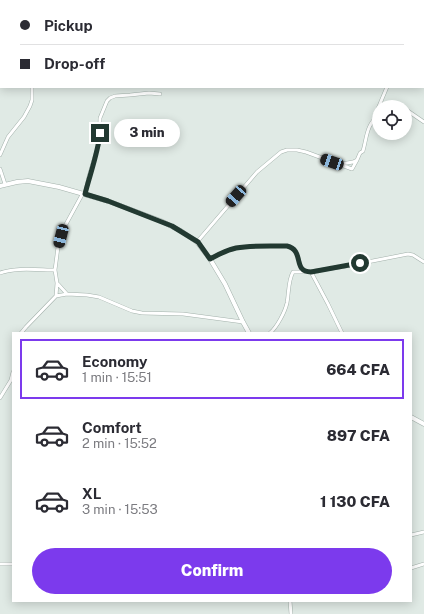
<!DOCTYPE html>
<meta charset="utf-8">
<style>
:root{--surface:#fff;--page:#f2f2f3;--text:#2b2b33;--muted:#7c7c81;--line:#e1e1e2;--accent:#7c3aed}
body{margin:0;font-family:"Public Sans",sans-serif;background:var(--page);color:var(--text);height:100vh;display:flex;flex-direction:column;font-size:15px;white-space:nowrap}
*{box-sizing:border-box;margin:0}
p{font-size:13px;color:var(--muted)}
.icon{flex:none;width:22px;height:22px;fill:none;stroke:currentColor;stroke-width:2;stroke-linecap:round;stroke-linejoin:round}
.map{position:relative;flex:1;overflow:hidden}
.drawer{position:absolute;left:12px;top:332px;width:400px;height:270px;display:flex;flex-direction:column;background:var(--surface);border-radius:0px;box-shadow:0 2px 10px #0003}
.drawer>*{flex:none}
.hud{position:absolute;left:0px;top:0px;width:424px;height:88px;box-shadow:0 2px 10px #0003;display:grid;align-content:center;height:88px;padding:0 20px;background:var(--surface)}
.tools{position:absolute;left:372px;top:100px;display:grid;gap:8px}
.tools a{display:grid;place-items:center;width:40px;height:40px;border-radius:50%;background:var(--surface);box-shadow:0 2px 10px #0003;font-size:20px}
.end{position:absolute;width:18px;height:18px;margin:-9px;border:5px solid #223931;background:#fff;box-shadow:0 0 0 2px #fff}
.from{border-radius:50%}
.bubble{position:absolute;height:28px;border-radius:14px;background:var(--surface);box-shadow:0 2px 10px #0003;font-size:13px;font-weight:800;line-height:28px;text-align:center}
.car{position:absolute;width:12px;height:24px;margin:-12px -6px;border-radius:5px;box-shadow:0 0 3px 1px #0007;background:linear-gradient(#222 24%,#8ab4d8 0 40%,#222 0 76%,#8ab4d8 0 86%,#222 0)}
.hud b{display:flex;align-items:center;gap:14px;height:38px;font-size:15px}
.hud b+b{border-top:1px solid var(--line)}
.hud i{width:10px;height:10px;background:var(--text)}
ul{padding:7px 0 0;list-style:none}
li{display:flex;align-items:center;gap:12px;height:60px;margin:0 8px 6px;padding:0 12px;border:2px solid transparent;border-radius:0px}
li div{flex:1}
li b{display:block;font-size:15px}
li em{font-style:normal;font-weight:800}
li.active{border-color:var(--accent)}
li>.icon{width:36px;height:36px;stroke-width:1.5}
.action{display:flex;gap:8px;margin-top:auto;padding:8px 20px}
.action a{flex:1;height:46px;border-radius:24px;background:var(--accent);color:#fff;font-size:16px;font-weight:800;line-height:46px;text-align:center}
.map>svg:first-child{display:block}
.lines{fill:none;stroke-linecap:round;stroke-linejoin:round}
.minor-casing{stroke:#a3b1ab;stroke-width:4}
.tertiary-casing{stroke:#a3b1ab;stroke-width:5}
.minor{stroke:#fff;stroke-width:3}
.tertiary{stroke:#fff;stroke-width:4}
.route{stroke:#223931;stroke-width:5}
</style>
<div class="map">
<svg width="424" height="614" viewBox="0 0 424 614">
<rect width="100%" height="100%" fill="#e0eae5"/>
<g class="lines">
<g class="minor-casing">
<path id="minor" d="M89,0L90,1
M7,1L8,0
M264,1L265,0
M0,9L1,10
M405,109L424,122
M374,118L387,87
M0,155L8,137L24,117L30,106L32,100V87
M341,164L353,162L357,160L360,153L363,151C367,137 366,125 379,115
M0,169L5,184
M85,194L89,176L99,143L100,118L107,101L110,98L115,96L130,95L149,93L160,94
M197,242L257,172L281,152L287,150H297L306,152L352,169L357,160
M210,259C219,254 227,250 236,248C253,245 270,246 287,246C297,248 299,260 301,269L305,272H308L347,266L408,254L413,255L424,262
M311,272L328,304L342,333
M0,273C14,267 40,270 55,270
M58,284L67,294
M56,296L57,283L55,270L58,247L61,236L65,226L83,193
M21,333L26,327L56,296L67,294L87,295L99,297L132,311L142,313L183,314L243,322
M270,333C277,327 285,312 287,303C289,292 288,281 293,272H304
M0,398L11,380L13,372
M411,535L424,532
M0,564H13
M411,568L424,564
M290,601L291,614"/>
</g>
<g class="tertiary-casing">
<path id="tertiary" d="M0,186L17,182L28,181L59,187L108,201L161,221L181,231L197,242L210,259L225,284L243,322L249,333
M411,417L424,424"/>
</g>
<use href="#minor" class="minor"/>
<use href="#tertiary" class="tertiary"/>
</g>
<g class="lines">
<path class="route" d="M100,133C98,153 90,174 85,194L108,201L172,226L198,242L210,259C219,254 227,250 236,248C252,245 270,246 287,246C305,250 292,272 311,272L360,263"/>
</g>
</svg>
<div class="tools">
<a><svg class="icon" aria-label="locate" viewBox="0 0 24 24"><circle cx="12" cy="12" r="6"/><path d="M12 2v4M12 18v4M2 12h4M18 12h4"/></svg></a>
</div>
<i class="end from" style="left:360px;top:263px"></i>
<i class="end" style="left:100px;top:133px"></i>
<div class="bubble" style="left:114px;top:119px;width:66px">3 min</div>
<i class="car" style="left:332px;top:162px;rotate:289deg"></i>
<i class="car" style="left:236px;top:196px;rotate:221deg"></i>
<i class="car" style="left:61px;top:236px;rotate:194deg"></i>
<div class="hud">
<b><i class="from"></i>Pickup</b>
<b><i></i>Drop-off</b>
</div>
<section class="drawer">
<ul>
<li class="active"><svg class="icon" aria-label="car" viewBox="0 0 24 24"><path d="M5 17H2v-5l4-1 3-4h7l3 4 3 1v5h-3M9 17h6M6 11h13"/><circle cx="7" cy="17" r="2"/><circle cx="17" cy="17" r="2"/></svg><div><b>Economy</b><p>1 min · 15:51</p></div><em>664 CFA</em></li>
<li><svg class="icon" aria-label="car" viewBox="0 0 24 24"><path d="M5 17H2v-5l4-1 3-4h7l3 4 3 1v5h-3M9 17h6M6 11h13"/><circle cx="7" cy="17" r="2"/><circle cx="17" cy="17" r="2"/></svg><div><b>Comfort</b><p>2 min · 15:52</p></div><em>897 CFA</em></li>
<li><svg class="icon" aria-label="car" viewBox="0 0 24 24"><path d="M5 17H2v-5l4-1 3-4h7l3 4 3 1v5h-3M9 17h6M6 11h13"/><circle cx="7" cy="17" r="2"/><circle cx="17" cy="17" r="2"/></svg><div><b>XL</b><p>3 min · 15:53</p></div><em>1 130 CFA</em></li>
</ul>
<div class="action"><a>Confirm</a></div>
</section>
</div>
